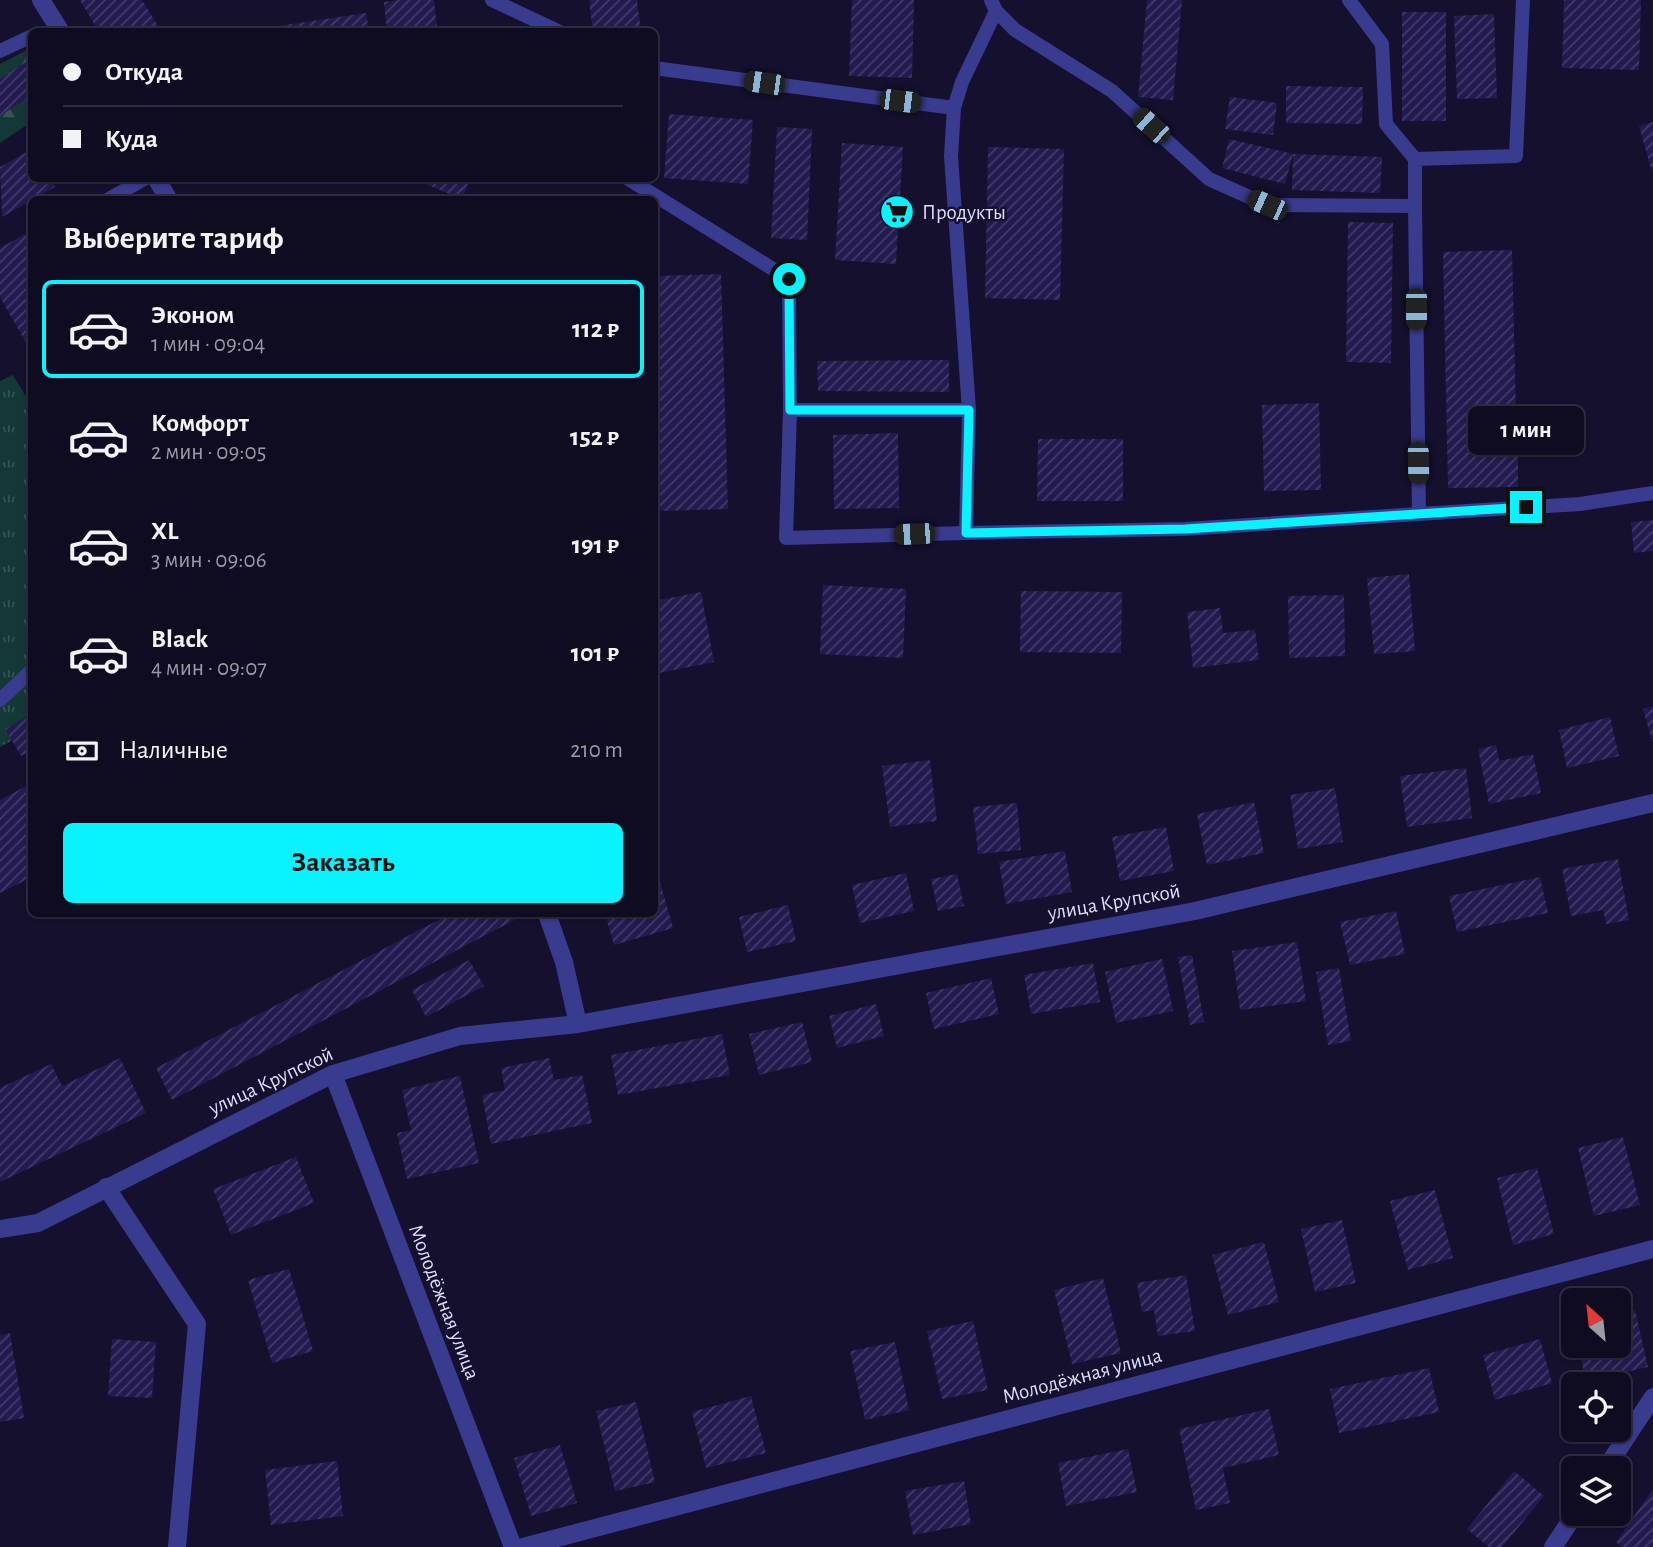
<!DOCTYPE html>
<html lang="ru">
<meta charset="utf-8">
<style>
:root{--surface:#0f0c22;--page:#18152a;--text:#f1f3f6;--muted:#9b9ba5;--line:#2f2c40;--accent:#09f3ff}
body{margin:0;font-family:"Alegreya Sans",sans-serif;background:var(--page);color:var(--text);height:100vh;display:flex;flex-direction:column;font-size:26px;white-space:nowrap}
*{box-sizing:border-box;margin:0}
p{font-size:23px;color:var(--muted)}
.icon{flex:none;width:38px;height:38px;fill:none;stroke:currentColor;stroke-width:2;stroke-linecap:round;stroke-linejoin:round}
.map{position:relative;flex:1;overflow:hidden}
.details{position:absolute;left:28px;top:196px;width:630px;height:721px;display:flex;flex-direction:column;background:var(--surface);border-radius:10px;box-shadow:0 2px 5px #0004,0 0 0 2px var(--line)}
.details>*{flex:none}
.hud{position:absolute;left:28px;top:28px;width:630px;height:154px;border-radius:10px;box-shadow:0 2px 5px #0004,0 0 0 2px var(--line);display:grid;align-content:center;height:154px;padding:0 35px;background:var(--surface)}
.needle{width:46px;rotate:333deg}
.fabs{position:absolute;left:1561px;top:1288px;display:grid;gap:14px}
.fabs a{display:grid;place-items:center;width:70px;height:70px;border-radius:10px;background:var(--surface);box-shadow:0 2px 5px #0004,0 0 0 2px var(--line);font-size:35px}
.end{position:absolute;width:32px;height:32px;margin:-16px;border:9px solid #09f3ff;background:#111;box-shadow:0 0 0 4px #111}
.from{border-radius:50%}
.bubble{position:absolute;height:49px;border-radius:10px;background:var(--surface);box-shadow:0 2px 5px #0004,0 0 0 2px var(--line);font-size:23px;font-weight:700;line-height:49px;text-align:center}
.car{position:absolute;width:21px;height:42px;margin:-21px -10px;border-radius:9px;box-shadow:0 0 5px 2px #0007;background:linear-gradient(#222 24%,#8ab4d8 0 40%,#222 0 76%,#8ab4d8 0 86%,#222 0)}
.hud b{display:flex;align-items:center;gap:24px;height:66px;font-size:26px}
.hud b+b{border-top:2px solid var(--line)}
.hud i{width:18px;height:18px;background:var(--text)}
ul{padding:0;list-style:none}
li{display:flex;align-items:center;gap:21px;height:98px;margin:0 14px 10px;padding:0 21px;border:4px solid transparent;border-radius:10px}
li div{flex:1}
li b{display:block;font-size:26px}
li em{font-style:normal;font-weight:700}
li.current{border-color:var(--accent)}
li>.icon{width:63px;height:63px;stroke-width:1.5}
h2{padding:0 35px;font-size:32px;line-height:84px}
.pay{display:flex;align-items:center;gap:18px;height:77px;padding:0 35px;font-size:26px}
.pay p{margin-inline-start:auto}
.button{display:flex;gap:14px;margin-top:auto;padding:14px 35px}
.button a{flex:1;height:80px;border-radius:10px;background:var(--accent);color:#111;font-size:28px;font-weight:700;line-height:80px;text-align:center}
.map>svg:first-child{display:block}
.grass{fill:url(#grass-tufts)}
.forest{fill:url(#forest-firs)}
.building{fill:url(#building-hatch)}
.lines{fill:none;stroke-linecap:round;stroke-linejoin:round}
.service{stroke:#393b8f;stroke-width:14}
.minor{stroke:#393b8f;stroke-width:18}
.route{stroke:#09f3ff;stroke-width:9}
.labels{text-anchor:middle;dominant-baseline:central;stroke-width:5;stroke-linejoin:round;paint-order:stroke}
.poi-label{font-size:21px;fill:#dfddff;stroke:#14102e;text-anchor:start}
.street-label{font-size:21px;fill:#dfddff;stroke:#14102e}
</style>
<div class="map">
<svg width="1653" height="1547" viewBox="0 0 1653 1547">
<defs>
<pattern id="grass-tufts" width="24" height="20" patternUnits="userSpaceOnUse" patternTransform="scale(1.75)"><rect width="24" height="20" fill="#133835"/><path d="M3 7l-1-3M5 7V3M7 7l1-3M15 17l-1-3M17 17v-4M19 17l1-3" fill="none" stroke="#355453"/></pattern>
<pattern id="forest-firs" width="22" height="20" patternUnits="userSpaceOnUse" patternTransform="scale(1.75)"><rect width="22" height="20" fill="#133835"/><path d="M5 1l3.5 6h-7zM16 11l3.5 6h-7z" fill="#355453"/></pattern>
<pattern id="building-hatch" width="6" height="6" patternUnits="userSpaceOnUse" patternTransform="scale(1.75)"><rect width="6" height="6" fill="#231b50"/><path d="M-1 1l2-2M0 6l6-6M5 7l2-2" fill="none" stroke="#423c6a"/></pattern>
</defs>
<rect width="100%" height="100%" fill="#14102e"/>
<path class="grass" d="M13,375L32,407L31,730L0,747V381Z"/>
<path class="forest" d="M31,48V122L0,143V64Z"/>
<path class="building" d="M80,0H142L158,26L149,32H99Z
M399,0H434L437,29L387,32L384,2Z
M589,0H637L641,32H593Z
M852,0H914L912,78L849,76Z
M1147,0H1182L1173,100L1138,97Z
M1564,0H1641L1639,70L1562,68Z
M1402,12H1446V121H1402Z
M366,13L369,32H264V28Z
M1494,14L1497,98L1457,99L1454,16Z
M32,58V95L0,116V79Z
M1286,86L1363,87L1362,124L1286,123Z
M1230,97L1277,103L1273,135L1225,129Z
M669,114L753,120L748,184L664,178Z
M1653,122V172H1652L1639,126Z
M777,127L812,129L807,240L771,238Z
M1229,139L1293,154L1285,184L1222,168Z
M842,143L903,147L896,264L835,260Z
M988,147L1064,149L1060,300L985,298Z
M32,149V178H50L55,187L2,217L0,167Z
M1293,154L1382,157L1380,193L1292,190Z
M411,178H471L462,199Z
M1348,222L1393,223L1391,363L1346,362Z
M27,233L32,241V353L0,297V248Z
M1512,250L1516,415H1536L1537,444L1518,445V487L1448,488L1443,252Z
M721,274L728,509L659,511L654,276Z
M949,360V392L818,391L817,361Z
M1319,403L1321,490L1264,491L1262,405Z
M898,433L899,508L834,509L833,435Z
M1038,439H1123V501H1037Z
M1653,520V551L1634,553L1631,522Z
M1409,574L1415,651L1374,654L1367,578Z
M823,585L906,589L903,658L820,654Z
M1021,591L1122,592L1121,653L1020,652Z
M701,592L714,662L654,674V601Z
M1344,595L1345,656L1289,658L1288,596Z
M1220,608L1223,633L1255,630L1259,660L1193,668L1187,612Z
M1653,706V741H1652L1643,709Z
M32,713V750L21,756L5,729Z
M1610,717L1619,756L1567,768L1559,730Z
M1496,745L1499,761L1533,754L1541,793L1489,804L1478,749Z
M930,760L937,821L890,827L882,766Z
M1466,768L1472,818L1407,827L1400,776Z
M32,783V877L0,893V800Z
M1335,788L1343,842L1298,849L1290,795Z
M1254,802L1264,853L1207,865L1197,814Z
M1017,803L1021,850L978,854L973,807Z
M1166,827L1174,871L1120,881L1112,837Z
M1065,851L1072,892L1006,904L999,862Z
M1618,859L1629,920L1606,924L1603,910L1571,916L1562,869Z
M906,873L914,911L860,923L852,885Z
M658,874L673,928L614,945L605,914H654V875Z
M957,874L964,906L938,911L931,879Z
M1540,877L1548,913L1457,932L1449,896Z
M788,905L796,941L747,952L739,917Z
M1396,911L1405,954L1350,965L1340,922Z
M450,914H520L522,916L172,1100L156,1068Z
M1297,942L1306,1001L1240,1010L1232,951Z
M1192,955L1204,1022L1190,1025L1178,957Z
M1162,959L1173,1011L1116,1023L1105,972Z
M469,960L484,986L426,1017L412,990Z
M1093,963L1100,1002L1031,1014L1024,975Z
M1339,968L1351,1041L1328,1045L1316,972Z
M991,978L999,1014L934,1029L926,993Z
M876,1004L884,1036L837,1048L829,1016Z
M802,1022L812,1062L759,1075L749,1034Z
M722,1034L730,1075L618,1095L611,1055Z
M120,1058L146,1113L0,1182V1088L51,1064L62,1086Z
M549,1058L554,1080L582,1075L592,1123L491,1144L482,1095L505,1090L501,1068Z
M460,1076L479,1163L407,1179L397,1133L411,1130L402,1090Z
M1623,1137L1640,1205L1594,1216L1578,1148Z
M296,1157L314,1203L231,1235L213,1189Z
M1537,1168L1554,1234L1513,1245L1497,1178Z
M1435,1190L1453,1258L1408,1270L1390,1201Z
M1342,1220L1356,1283L1315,1292L1301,1229Z
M1264,1242L1279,1302L1228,1315L1212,1255Z
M289,1269L313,1351L272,1363L248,1280Z
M1186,1275L1195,1331L1158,1336L1154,1310L1142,1312L1137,1283Z
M1103,1278L1121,1353L1072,1364L1054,1290Z
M1635,1310L1648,1367L1586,1381L1578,1346H1619V1314Z
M973,1321L988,1390L942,1399L927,1331Z
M10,1333L24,1418L0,1422V1335Z
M112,1339L156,1342L152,1398L108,1396Z
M1540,1339L1552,1383L1495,1400L1483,1355Z
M895,1342L909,1410L865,1420L850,1351Z
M1429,1368L1439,1412L1339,1433L1330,1389Z
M751,1396L766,1453L706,1468L692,1412Z
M636,1402L655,1482L615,1491L596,1411Z
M1269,1409L1279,1455L1223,1468L1230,1503L1196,1510L1179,1429Z
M560,1445L577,1503L531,1516L514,1458Z
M1128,1449L1137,1492L1066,1506L1058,1463Z
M337,1461L343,1516L271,1525L265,1470Z
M1514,1471L1544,1496L1502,1547H1489L1467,1529Z
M964,1481L971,1524L913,1535L905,1491Z
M1653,1489V1547H1622L1616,1542Z"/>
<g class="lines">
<path class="service" d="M492,0L560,32
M991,0L996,11L1015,30L1112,91L1209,179L1267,205L1415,206V159L1516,156L1523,0
M1349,0L1382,44L1386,124L1415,159
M0,51L32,36
M654,68L954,108
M627,178L789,279L790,410
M107,200L146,178
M969,410L966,533L1185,529L1419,514L1415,206
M1419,514L1580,504L1653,493
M966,533L786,538L790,410H969L951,156L954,108L962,82L996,11
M0,700L32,670"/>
<path class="minor" d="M41,0L61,32
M156,178L169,200
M547,914L564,962L578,1024
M333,1074L513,1547
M106,1187L197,1324L177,1547
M0,1229L38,1223L333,1074L460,1036L578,1024L1195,911L1653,803
M1606,1468L1653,1397
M523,1547L1653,1249
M1553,1547L1575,1514"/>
</g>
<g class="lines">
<path class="route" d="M789,279L790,410H969L966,533L1185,529L1526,507"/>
</g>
<defs>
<g id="supermarket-disc" transform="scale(1.75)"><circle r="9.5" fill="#09f3ff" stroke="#14102e"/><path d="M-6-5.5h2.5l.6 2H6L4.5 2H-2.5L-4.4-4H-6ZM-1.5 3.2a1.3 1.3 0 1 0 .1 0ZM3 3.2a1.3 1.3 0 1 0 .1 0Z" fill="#111"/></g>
</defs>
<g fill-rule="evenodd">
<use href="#supermarket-disc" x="897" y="212"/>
</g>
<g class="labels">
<g class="poi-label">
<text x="922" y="212">Продукты</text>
</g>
<g class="street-label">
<text transform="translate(1114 902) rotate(-10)">улица Крупской</text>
<text transform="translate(271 1081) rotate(-25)">улица Крупской</text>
<text transform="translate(444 1302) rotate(69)">Молодёжная улица</text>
<text transform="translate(1082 1376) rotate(-15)">Молодёжная улица</text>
</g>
</g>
</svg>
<div class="fabs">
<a><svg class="needle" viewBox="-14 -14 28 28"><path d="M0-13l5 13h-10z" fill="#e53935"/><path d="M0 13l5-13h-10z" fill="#9b9ba5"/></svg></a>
<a><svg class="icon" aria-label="locate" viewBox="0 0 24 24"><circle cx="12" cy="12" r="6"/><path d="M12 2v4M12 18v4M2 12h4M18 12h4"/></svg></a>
<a><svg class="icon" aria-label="layers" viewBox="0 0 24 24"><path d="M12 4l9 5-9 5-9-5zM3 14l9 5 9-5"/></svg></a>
</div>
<i class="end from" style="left:789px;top:279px"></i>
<i class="end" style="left:1526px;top:507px"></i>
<div class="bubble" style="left:1468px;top:406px;width:116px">1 мин</div>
<i class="car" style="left:764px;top:83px;rotate:278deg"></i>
<i class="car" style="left:900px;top:101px;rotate:97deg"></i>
<i class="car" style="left:1151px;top:126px;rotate:312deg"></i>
<i class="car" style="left:1267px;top:205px;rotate:294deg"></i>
<i class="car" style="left:1416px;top:309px;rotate:180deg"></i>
<i class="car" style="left:1418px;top:463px;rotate:179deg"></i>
<i class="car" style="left:914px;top:534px;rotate:268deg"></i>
<div class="hud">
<b><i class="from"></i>Откуда</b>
<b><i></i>Куда</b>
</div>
<section class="details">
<h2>Выберите тариф</h2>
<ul>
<li class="current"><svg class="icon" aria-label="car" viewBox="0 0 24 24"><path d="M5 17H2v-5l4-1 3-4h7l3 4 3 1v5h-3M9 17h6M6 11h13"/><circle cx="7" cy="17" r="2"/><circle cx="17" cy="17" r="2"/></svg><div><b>Эконом</b><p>1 мин · 09:04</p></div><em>112 ₽</em></li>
<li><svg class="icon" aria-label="car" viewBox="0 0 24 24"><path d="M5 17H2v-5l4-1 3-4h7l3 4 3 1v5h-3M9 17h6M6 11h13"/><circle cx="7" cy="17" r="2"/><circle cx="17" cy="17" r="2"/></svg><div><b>Комфорт</b><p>2 мин · 09:05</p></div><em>152 ₽</em></li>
<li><svg class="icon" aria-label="car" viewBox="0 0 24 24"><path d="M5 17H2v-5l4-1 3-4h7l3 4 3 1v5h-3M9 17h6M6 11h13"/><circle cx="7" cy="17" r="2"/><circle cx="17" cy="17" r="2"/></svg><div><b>XL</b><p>3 мин · 09:06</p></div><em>191 ₽</em></li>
<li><svg class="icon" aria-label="car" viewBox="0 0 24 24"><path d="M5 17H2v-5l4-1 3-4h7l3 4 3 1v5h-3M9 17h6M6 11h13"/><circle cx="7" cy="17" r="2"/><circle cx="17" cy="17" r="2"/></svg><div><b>Black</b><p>4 мин · 09:07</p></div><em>101 ₽</em></li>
</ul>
<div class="pay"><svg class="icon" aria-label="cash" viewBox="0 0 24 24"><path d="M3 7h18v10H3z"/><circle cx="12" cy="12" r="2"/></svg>Наличные<p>210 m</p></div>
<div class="button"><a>Заказать</a></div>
</section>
</div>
